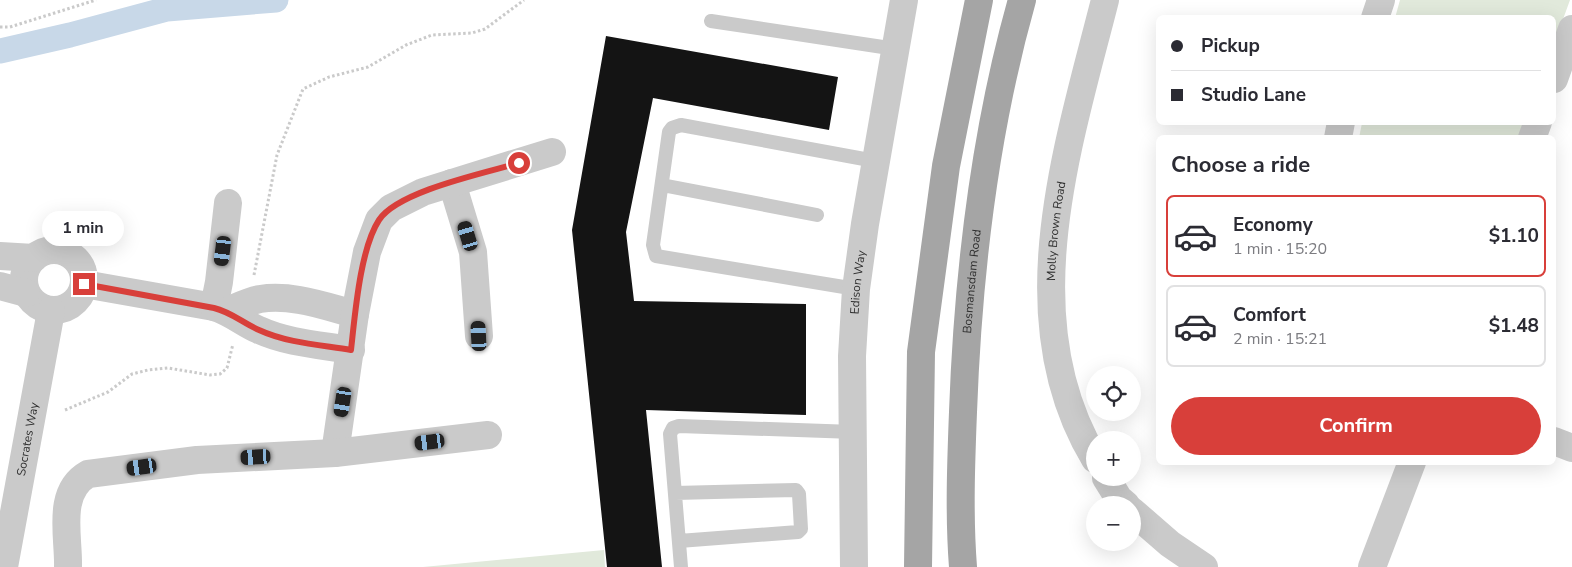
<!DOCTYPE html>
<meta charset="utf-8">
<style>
:root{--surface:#fff;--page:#f2f2f3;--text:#2b2b33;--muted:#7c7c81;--line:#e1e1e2;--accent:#d83f3a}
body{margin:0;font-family:"Nunito Sans",sans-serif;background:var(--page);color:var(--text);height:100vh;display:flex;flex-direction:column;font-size:19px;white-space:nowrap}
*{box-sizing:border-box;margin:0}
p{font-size:16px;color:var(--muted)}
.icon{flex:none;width:28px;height:28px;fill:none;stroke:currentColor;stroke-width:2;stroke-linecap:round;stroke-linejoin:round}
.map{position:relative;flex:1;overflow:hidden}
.sheet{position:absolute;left:1156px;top:135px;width:400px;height:330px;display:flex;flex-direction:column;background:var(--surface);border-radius:8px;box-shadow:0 5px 20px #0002}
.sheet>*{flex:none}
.guide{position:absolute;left:1156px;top:15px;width:400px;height:110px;border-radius:8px;box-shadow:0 5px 20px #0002;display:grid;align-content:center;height:110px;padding:0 15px;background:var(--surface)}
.buttons{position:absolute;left:1086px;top:366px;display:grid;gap:10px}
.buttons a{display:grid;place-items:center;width:55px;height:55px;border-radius:50%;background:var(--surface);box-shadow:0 5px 20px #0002;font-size:25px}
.end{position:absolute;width:22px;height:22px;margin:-11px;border:6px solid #d83f3a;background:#fff;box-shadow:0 0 0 2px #fff}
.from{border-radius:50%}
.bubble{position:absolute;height:35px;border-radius:18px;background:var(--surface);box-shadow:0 5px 20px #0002;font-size:16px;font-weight:700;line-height:35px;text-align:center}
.car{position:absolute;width:15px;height:30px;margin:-15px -8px;border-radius:6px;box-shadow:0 0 4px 1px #0007;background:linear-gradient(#222 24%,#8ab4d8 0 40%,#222 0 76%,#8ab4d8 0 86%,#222 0)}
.guide b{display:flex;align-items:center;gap:18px;height:48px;font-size:19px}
.guide b+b{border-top:1px solid var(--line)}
.guide i{width:12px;height:12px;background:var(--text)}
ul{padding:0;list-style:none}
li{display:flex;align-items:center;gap:15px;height:82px;margin:0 10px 8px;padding:0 5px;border:2px solid var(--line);border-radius:8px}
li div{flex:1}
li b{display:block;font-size:19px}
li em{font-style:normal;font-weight:700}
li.selected{border-color:var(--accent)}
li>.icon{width:45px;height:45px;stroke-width:1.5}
h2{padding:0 15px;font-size:22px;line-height:60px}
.cta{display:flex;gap:10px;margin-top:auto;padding:10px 15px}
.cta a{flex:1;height:58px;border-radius:30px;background:var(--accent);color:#fff;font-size:20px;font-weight:700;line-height:58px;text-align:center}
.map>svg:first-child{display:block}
.green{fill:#e1e9db}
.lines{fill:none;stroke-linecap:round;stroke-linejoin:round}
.canal{stroke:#c8d8e8;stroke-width:25}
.building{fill:#141414}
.path{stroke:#cacaca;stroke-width:3;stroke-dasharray:2.5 2.5;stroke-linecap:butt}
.lane{stroke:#cacaca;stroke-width:14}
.street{stroke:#cacaca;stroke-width:28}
.primary{stroke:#a5a5a5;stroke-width:28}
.route{stroke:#d83f3a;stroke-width:6}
.labels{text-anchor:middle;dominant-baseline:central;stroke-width:5;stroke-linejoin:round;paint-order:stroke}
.street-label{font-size:12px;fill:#2d2d2d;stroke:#fff}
</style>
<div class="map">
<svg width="1572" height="567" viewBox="0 0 1572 567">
<rect width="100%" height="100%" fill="#fff"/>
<path class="green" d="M1400,0H1570L1554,44V18H1395Z
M1362,123H1525L1519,137L1359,138Z
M604,550L605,567H423Z"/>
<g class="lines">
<path class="canal" d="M0,51L70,35L167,9L276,0"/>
</g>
<path class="building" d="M606,36L838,77L829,130L653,98L626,232L634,301L806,304V415L646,410L662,567H607L572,230Z"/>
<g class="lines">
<path class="path" d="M0,27H10L96,0
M254,275L277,155L303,89L329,77L368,67L406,45L432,35L472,33L485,29L524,0
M65,410L108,392L132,374L148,370L168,368L210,375L220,374L227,368L233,344"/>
<path class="lane" d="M711,21L896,49
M662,185L817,215
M856,289L656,256L653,245L669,132L672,128L681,125L875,161
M675,493L796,490L799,494L801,529L798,532L679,541
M681,567L670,434L673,428L679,426L854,432"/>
<g class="street">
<path d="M1375,18L1381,0"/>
<path d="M1554,79L1572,29"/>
<path d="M1338,138L1341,122"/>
<path d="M1532,138L1538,122"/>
<path d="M452,183L473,252L479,336"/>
<circle cx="54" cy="280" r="30"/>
<path d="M0,256L34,258"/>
<path d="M84,284L214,307C231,312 243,323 259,330C287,343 321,345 351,350"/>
<path d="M0,286L26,293"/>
<path d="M214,307L219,282L228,203"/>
<path d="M227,311C237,307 249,301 260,299C292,294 324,306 355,314"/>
<path d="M1554,441L1572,448"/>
<path d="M335,453L355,314L367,252L379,220L391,208L423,192L552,152"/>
<path id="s1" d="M1095,459C1010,319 1068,146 1105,0"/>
<path d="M1106,478L1119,499L1126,505"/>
<path d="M1132,511L1170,544L1204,567"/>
<path id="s2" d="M4,567L51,311"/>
<path d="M68,567C69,537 56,492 88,474L197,460L335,453L488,435"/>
<path id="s3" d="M854,567L852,356L856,289L865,224L904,0"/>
<path d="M1372,567L1412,462"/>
</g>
<g class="primary">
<path d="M918,567L921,352L946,166L979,0"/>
<path id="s4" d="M963,567C959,516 961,463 963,412C968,273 984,134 1022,0"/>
</g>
</g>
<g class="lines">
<path class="route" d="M84,284L214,308C231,312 243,323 259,330C287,343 321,345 351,350C355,315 360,249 379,220C398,191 485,173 519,163"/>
</g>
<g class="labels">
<g class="street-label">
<text stroke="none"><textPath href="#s1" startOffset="236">Molly Brown Road</textPath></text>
<text stroke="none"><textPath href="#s4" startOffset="286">Bosmansdam Road</textPath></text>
<text stroke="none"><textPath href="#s3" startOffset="285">Edison Way</textPath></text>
<text stroke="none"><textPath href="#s2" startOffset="130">Socrates Way</textPath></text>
</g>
</g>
</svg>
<div class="buttons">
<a><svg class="icon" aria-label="locate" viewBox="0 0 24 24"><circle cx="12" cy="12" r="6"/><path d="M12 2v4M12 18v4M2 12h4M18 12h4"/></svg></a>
<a>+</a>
<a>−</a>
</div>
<i class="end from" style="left:519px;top:163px"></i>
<i class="end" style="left:84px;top:284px"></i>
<div class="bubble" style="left:42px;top:211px;width:82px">1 min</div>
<i class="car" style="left:468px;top:236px;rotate:343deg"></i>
<i class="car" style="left:223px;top:251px;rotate:187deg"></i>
<i class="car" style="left:479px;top:336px;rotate:357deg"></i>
<i class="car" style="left:343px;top:402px;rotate:189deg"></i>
<i class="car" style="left:430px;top:442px;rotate:263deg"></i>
<i class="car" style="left:256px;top:457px;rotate:267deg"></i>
<i class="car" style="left:142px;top:467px;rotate:262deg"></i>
<div class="guide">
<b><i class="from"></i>Pickup</b>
<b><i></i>Studio Lane</b>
</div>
<section class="sheet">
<h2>Choose a ride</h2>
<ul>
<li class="selected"><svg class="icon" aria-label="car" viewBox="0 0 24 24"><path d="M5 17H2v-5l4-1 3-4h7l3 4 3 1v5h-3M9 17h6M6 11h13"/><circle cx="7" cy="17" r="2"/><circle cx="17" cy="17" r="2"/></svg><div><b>Economy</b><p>1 min · 15:20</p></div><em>$1.10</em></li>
<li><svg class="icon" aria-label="car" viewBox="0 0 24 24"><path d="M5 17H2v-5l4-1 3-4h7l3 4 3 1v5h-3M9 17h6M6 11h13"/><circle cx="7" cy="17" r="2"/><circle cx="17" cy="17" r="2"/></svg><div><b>Comfort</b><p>2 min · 15:21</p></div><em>$1.48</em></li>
</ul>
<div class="cta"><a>Confirm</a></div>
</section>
</div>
